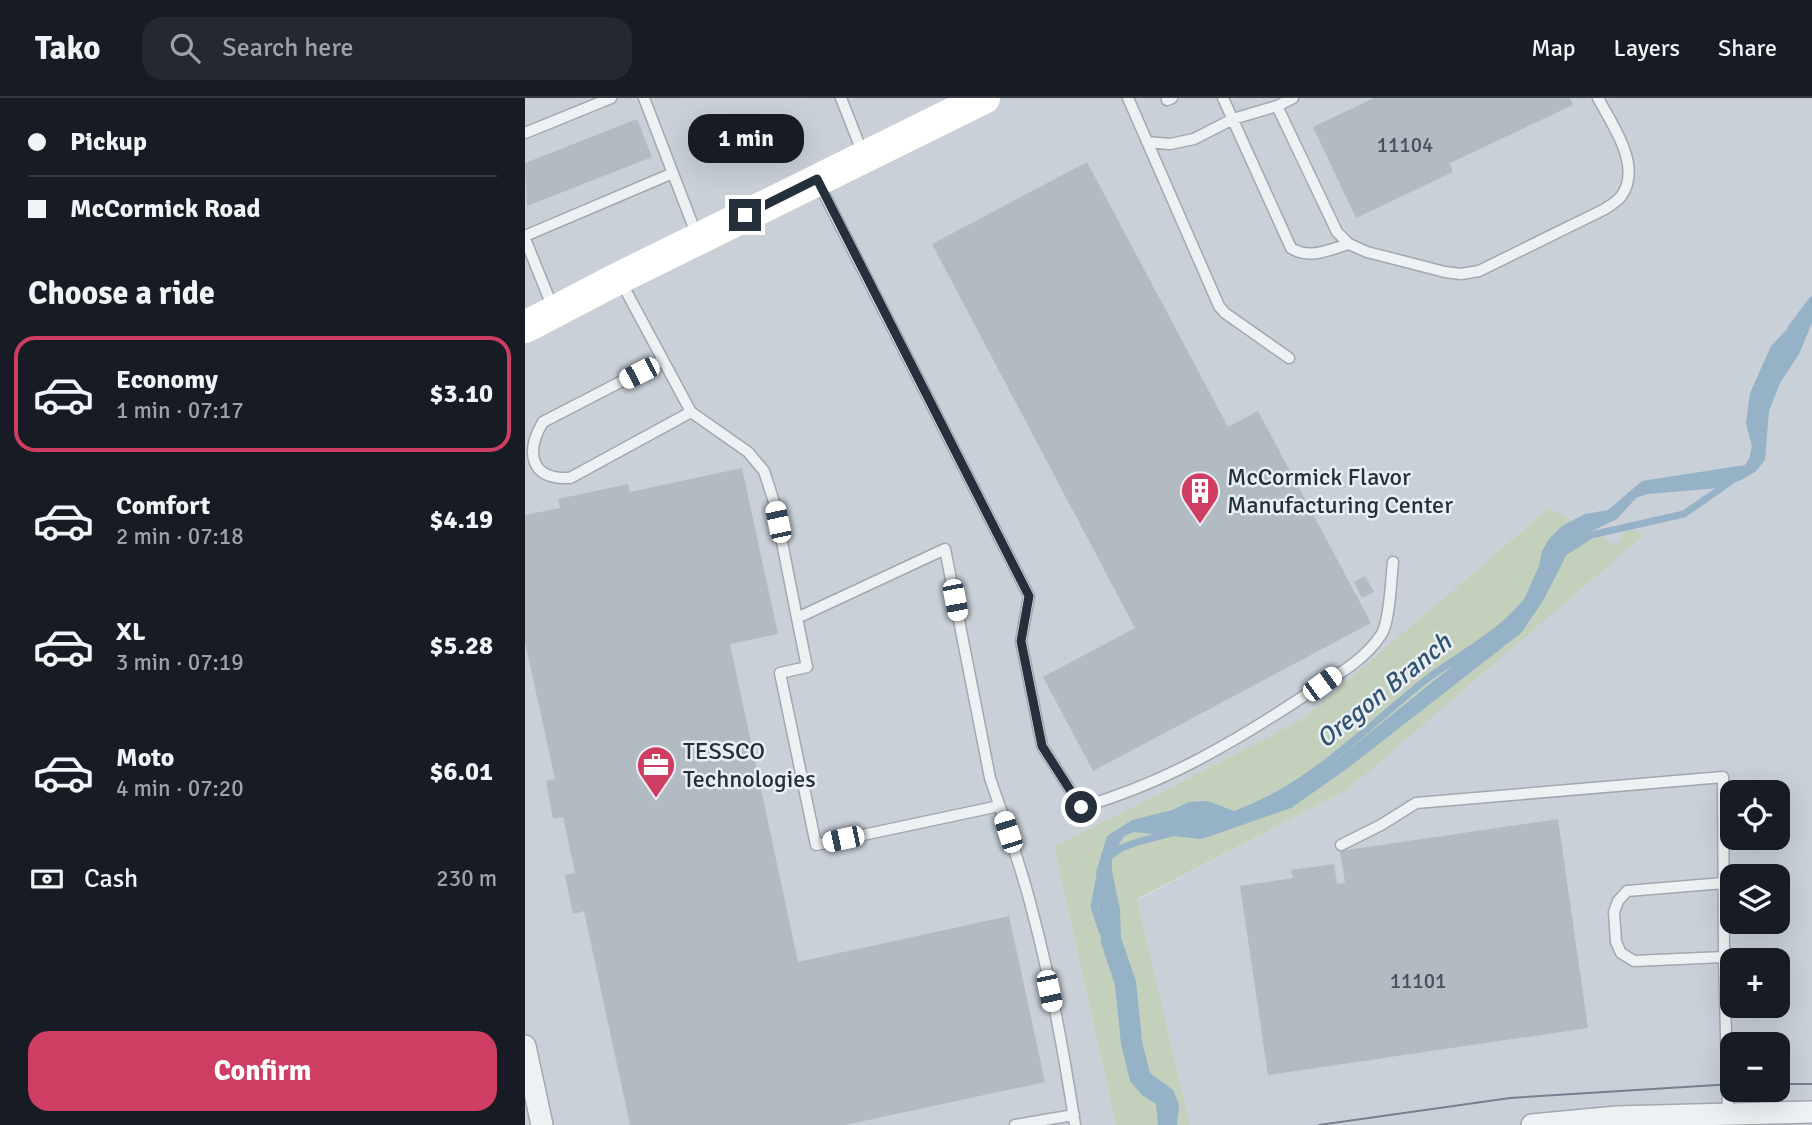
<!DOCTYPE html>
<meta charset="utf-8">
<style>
:root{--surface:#171b24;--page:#242831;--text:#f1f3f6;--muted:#9ea1a6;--line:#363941;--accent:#ce3d62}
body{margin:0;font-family:Signika,sans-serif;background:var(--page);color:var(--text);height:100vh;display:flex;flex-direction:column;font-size:26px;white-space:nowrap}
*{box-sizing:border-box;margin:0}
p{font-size:23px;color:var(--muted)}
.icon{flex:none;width:38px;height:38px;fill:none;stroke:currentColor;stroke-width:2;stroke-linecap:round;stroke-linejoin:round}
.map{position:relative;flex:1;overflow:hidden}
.sheet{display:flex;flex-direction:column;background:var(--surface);width:525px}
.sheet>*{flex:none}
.guide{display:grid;align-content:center;height:154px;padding:0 28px;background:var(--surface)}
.controls{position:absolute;left:1195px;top:682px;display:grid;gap:14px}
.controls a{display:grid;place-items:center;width:70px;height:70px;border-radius:14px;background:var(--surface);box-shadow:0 7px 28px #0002;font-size:35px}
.end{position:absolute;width:32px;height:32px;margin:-16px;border:9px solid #25303c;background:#fff;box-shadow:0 0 0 4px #fff}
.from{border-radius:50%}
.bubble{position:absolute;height:49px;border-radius:21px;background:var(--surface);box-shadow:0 7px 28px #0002;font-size:23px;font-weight:700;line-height:49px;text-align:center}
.car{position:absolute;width:21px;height:42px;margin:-21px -10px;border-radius:9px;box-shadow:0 0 5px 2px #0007;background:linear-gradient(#fff 24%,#345 0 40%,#fff 0 76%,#345 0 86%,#fff 0)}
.guide b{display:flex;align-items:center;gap:24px;height:66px;font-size:26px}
.guide b+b{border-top:2px solid var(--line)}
.guide i{width:18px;height:18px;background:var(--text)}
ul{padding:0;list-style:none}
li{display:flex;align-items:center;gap:21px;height:116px;margin:0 14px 10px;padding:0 14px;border:4px solid transparent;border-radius:21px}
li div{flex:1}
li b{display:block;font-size:26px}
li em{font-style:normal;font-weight:700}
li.on{border-color:var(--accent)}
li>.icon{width:63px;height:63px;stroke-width:1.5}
h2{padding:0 28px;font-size:32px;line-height:84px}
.pay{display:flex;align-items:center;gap:18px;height:77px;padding:0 28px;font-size:26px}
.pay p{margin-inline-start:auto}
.button{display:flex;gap:14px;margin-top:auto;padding:14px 28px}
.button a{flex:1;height:80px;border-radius:21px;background:var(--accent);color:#fff;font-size:28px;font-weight:700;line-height:80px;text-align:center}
header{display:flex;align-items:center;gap:42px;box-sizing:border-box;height:98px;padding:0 35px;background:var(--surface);border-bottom:2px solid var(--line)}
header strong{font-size:33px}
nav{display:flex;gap:38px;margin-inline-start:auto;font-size:24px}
.search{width:490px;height:63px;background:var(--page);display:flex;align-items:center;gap:18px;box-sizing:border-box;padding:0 24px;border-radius:21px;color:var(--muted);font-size:26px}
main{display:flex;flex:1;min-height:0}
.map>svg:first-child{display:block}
.built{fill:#c9d0d8;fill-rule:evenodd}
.green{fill:#c3d0bc}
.water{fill:#95b2c7}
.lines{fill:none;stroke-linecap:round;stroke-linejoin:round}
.stream{stroke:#95b2c7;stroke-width:7}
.building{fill:#b2bac2}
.lane-casing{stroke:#a1a8b0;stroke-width:13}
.street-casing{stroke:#a1a8b0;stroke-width:24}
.lane{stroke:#eef1f4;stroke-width:10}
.street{stroke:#eef1f4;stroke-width:21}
.secondary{stroke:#fff;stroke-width:32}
.tram{stroke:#75818f;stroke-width:2}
.route{stroke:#25303c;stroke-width:9}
.labels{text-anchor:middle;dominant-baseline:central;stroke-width:5;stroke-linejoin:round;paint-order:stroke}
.number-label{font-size:21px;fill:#48525e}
.poi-label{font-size:24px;fill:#25303c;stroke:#eaeff4;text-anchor:start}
.water-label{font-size:26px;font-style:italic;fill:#2f5370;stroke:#eaeff4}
</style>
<header>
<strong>Tako</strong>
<div class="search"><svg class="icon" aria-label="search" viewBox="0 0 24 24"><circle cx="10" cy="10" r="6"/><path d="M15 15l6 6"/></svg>Search here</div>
<nav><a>Map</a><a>Layers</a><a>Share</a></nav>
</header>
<main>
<section class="sheet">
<div class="guide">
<b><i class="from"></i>Pickup</b>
<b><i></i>McCormick Road</b>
</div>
<h2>Choose a ride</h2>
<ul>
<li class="on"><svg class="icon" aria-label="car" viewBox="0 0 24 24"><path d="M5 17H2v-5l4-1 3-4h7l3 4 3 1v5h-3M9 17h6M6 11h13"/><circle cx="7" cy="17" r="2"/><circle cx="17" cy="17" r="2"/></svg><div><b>Economy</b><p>1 min · 07:17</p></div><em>$3.10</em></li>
<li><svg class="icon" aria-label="car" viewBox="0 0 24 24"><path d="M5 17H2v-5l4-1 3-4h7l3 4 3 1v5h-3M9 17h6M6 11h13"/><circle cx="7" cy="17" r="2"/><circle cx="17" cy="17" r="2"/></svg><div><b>Comfort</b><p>2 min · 07:18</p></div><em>$4.19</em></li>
<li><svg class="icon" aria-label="car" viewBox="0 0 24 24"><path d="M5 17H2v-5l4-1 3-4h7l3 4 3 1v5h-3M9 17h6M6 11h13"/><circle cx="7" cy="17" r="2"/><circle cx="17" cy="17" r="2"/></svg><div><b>XL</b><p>3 min · 07:19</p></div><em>$5.28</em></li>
<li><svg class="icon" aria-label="car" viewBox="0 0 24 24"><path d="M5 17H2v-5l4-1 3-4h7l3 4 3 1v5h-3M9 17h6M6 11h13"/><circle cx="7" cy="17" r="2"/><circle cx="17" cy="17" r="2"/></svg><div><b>Moto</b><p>4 min · 07:20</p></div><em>$6.01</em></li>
</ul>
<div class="pay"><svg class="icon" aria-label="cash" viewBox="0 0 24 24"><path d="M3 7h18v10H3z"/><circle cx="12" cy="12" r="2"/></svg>Cash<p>230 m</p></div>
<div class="button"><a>Confirm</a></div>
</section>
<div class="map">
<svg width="1287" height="1027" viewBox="0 0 1287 1027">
<rect width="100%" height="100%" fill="#dbe0e6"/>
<path class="built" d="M0,0H1287V1027H665L612,802L822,692L1092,448L1024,410L776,622L529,749L591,1027H0ZM1208,695H1253V740H1208ZM1208,779H1253V824H1208ZM1208,863H1253V908H1208ZM1208,947H1253V992H1208Z"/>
<path class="green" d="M1024,410L1091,447L1102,430L1119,437L822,692L612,801L665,1027H591L529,749L776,622Z"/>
<path class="water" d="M1287,200V225L1274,256L1255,285L1244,313L1240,362L1230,374L1216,382L1195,390L1122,396L1111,400L1092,421L1067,433L1045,450L1018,503L996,535L823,670L766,710L677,741L609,734L599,738L587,759V773L595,811L596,840L611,883L617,943L625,975L648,992L654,1007L652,1027H633L631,1006L617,997L605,983L596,946L590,887L576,845L571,774L582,738L607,722L647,712L664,704L683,703L709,713H718L752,701L812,661L993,515L1014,468L1017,453L1024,441L1037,428L1060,416L1083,412L1117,383L1220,367L1224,361L1227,348L1221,325L1225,295L1246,248L1273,220Z"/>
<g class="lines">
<path class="stream" d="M1266,230L1287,202
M1038,455L1066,437L1159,416L1205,384
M711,716C787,688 840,630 902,581C936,555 981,534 1006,497
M583,760C597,744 630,741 649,734
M574,783L569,808L577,833"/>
</g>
<path class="building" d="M849,0H1045L1048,7L925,65L928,74L831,120L788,29Z
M112,21L127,59L2,108L0,65Z
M562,64L703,329L733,313L846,525L568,673L518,579L610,530L407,146Z
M217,370L253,536L205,546L273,864L484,818L520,984L320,1027H105L59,813L48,816L40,777L50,775L38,719L28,721L21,683L30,681L0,544V417L35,410L33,401L103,386L105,394Z
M840,478L849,494L837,500L829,484Z
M1033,721L1063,930L743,977L715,788L768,780L766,772L809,766L812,786L820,785L815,753Z"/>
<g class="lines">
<g class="lane-casing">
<path id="lane" d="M119,0L172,138
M316,0L338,56
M603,0L694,208L700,215L764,260
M698,0L766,150C785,162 803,152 824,146
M768,0L752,8L812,134L824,146L842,154L920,174L936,176L954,173L1080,111C1086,107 1093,103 1097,97C1117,67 1087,27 1073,0
M642,2L647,0
M0,35L86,0
M622,44L645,46L669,41L708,21L752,8
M293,84L504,498L496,543L517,648L556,709C639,686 713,642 785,594C809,579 840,562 856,537C865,524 866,481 868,464
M0,138L148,75
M0,141L28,210
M95,182L166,314L223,354L239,373L249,404L272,520
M138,262L18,324C0,354 5,382 45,380L166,314
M474,708L291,747L255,575L282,569L272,520L420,451L465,680C480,724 496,768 507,812C526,883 539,955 550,1027
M816,747L856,727L891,705L1198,679L1199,859L1203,1014
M1199,859L1109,863L1096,855L1091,844L1089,814L1093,803L1102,793L1199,785
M490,1027L549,1017"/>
</g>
<g class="street-casing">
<path id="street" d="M0,948L17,1027
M1007,1027L1092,1019L1287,1014"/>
</g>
<use href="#lane" class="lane"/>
<use href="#street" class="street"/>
<path class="secondary" d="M0,229L94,180L459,0"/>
<path class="tram" d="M1253,986H1287
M794,1027L985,1000L1208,986"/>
</g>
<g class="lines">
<path class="route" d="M220,117L292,81L504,498L496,543L517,648L556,709"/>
</g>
<defs>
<g id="building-pin" transform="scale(2.0125)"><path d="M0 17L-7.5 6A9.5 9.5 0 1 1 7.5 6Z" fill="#ce3d62" stroke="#eaeff4"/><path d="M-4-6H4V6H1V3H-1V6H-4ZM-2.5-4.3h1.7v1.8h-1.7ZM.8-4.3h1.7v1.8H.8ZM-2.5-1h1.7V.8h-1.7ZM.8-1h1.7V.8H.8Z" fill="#fff"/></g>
<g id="office-pin" transform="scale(2.0125)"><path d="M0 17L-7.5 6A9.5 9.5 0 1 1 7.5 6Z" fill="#ce3d62" stroke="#eaeff4"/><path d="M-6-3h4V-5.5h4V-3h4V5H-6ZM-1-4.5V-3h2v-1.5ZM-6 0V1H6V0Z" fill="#fff"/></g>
</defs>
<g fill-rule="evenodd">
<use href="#building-pin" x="675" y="393"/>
<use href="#office-pin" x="131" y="667"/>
</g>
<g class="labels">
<g class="number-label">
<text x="880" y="47">11104</text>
<text x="893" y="883">11101</text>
</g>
<g class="poi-label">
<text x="702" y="379">McCormick Flavor<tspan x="702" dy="28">Manufacturing Center</tspan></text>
<text x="158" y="653">TESSCO<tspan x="158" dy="28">Technologies</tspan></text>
</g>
<g class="water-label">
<text transform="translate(859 593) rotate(-39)">Oregon Branch</text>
</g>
</g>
</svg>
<div class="controls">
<a><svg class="icon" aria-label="locate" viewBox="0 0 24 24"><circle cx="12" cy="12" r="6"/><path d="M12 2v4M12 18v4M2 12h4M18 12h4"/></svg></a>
<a><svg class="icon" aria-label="layers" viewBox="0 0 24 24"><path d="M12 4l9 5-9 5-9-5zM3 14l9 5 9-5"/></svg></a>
<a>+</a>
<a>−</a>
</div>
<i class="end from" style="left:556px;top:709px"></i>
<i class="end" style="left:220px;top:117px"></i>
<div class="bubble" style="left:163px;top:16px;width:116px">1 min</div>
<i class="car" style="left:114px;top:275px;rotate:243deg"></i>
<i class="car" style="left:253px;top:424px;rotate:348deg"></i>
<i class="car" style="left:430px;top:502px;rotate:169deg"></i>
<i class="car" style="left:797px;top:586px;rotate:54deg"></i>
<i class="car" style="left:483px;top:734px;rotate:342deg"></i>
<i class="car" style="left:318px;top:741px;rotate:258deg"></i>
<i class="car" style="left:524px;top:893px;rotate:168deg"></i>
</div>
</main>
